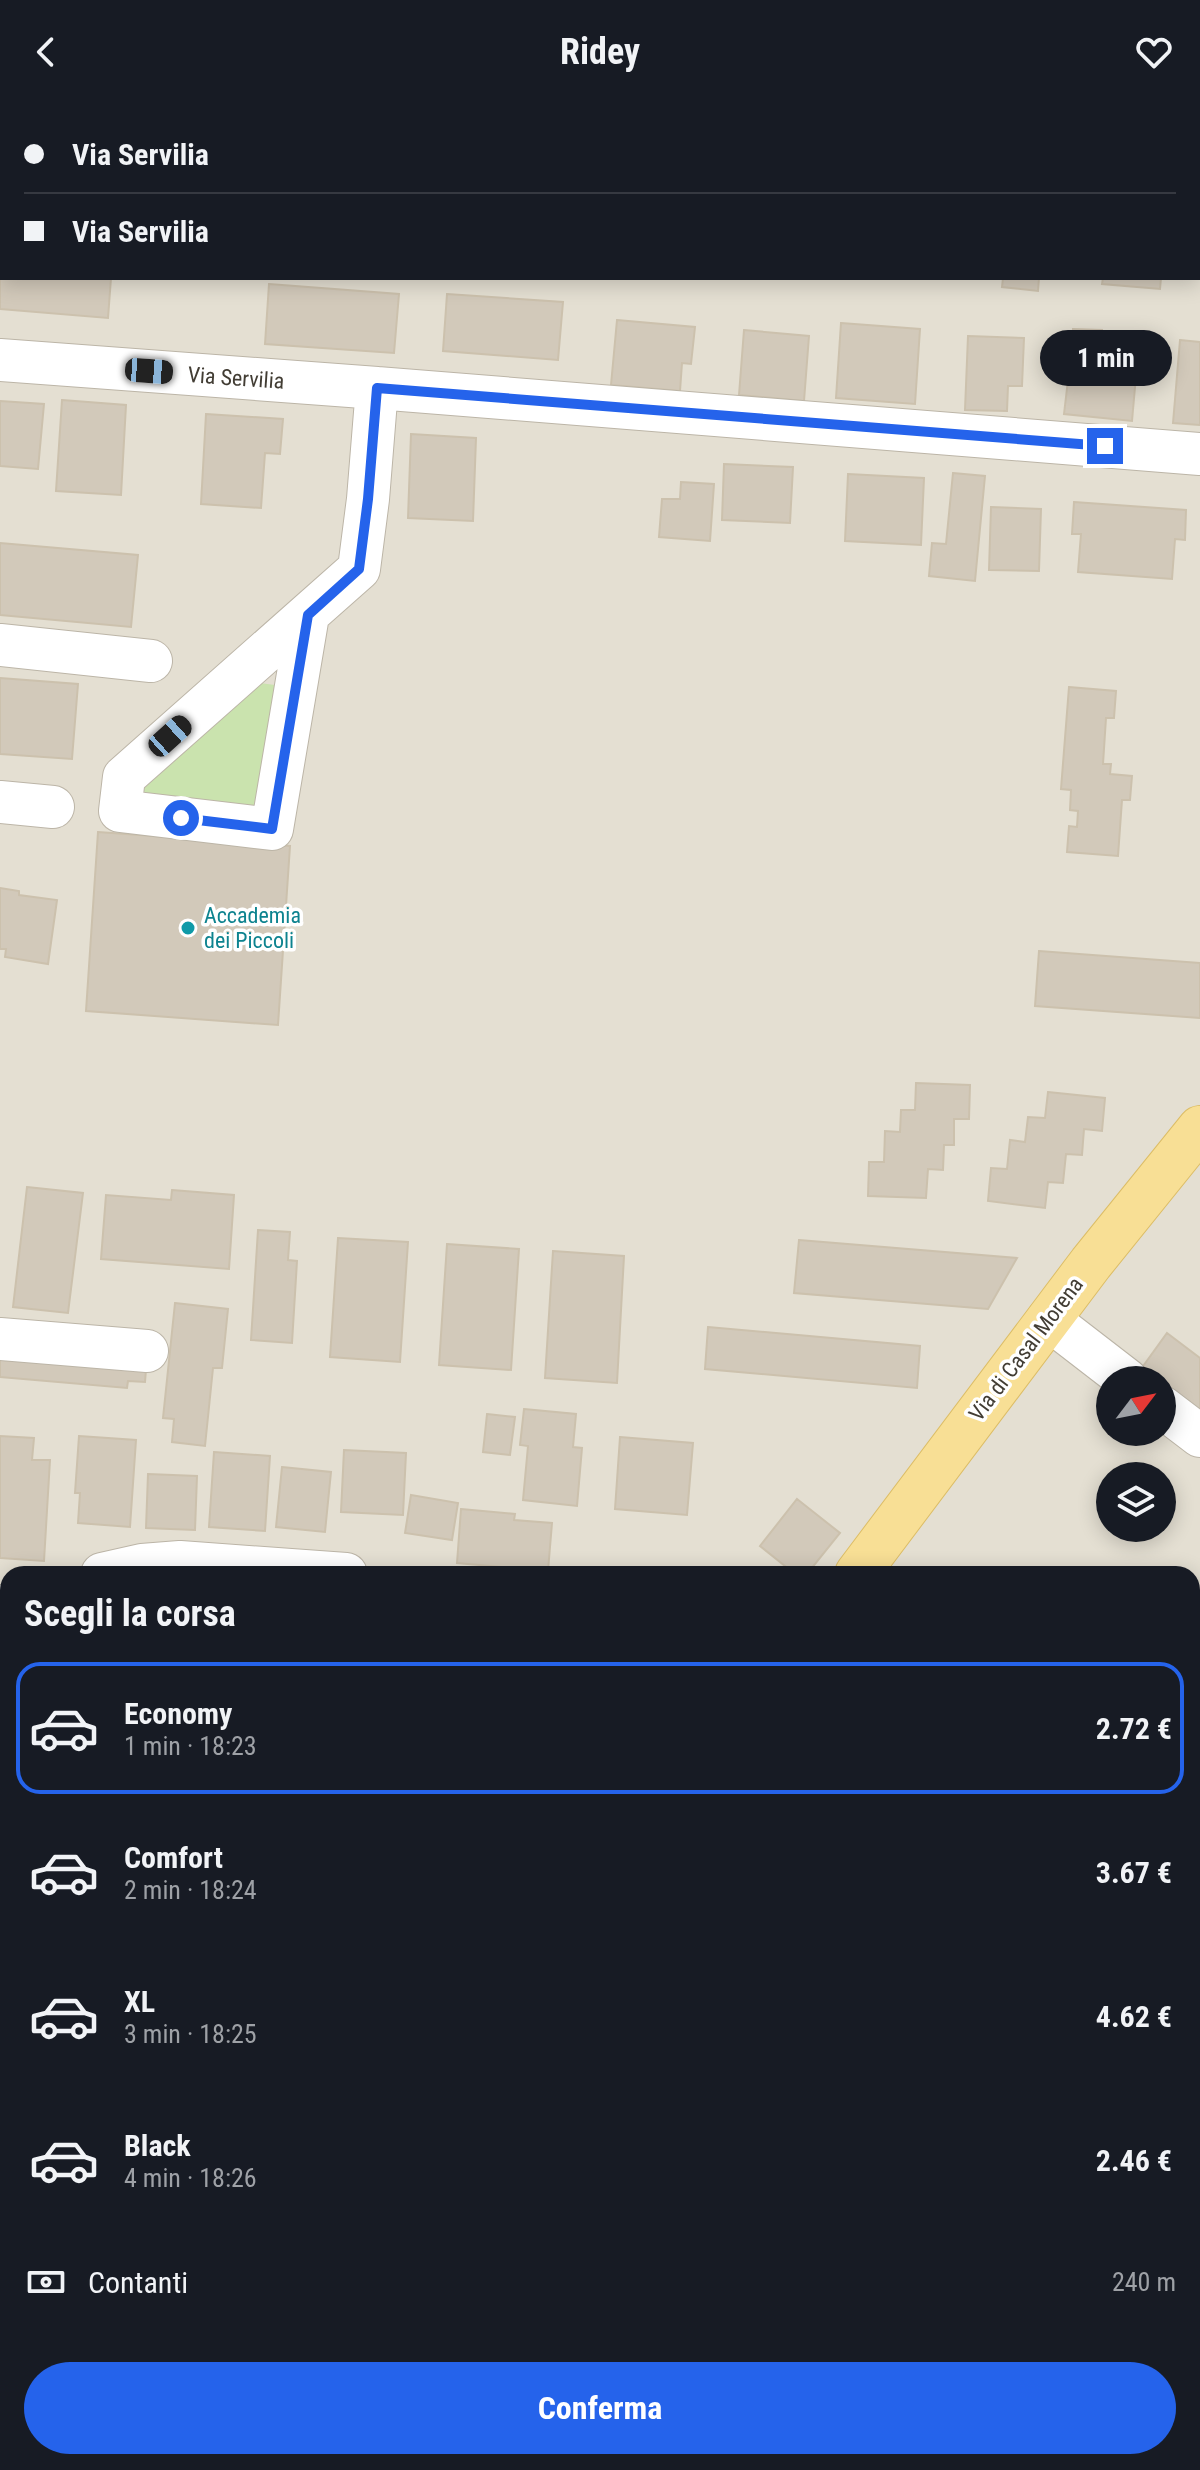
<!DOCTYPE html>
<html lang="it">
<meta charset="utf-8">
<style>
:root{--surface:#171b24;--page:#20242c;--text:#f1f3f6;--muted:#9ea1a6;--line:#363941;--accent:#2563eb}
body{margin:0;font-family:"Roboto Condensed",sans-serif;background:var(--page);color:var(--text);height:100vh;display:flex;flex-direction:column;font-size:30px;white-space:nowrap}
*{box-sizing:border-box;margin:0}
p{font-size:26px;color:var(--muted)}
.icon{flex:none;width:44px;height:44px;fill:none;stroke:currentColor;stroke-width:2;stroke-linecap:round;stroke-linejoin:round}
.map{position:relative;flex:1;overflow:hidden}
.drawer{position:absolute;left:0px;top:1462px;width:1200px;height:904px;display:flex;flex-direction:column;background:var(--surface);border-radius:24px 24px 0 0;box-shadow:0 4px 20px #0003}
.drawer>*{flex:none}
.top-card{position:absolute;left:0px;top:0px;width:1200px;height:176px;box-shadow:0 4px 20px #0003;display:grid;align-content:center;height:176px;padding:0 24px;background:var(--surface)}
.needle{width:52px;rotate:58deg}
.buttons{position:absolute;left:1096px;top:1262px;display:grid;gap:16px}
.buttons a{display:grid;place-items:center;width:80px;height:80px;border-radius:50%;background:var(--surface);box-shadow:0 4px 20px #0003;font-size:40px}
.end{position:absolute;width:36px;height:36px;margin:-18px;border:10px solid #2563eb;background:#fff;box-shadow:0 0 0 4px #fff}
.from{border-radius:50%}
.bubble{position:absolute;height:56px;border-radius:28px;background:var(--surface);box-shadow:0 4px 20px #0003;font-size:26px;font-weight:700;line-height:56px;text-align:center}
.car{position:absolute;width:24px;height:48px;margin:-24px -12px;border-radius:10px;box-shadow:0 0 6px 2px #0007;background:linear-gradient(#222 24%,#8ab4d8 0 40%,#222 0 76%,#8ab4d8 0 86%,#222 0)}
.top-card b{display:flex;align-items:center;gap:28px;height:76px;font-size:30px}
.top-card b+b{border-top:2px solid var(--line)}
.top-card i{width:20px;height:20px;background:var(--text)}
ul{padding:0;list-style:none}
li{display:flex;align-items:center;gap:24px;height:132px;margin:0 16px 12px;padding:0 8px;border:4px solid transparent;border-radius:24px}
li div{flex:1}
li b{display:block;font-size:30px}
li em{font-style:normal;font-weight:700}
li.selected{border-color:var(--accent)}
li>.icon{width:72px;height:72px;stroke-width:1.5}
h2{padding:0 24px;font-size:36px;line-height:96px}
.pay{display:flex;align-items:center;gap:20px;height:88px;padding:0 24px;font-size:30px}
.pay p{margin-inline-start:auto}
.primary-button{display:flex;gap:16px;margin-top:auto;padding:16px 24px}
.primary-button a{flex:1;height:92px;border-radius:48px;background:var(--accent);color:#fff;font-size:32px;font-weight:700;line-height:92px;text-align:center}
header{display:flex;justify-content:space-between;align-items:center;height:104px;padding:0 24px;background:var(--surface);font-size:36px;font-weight:700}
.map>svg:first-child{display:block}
.residential{fill:#e4dfd2;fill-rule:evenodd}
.green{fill:#cae3ae}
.building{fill:#d2c9ba;stroke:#ccc1ad;stroke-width:2}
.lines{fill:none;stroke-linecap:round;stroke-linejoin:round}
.minor-casing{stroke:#bcb5a7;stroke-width:44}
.major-casing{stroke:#dcbd66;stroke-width:46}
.minor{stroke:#fff;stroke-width:42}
.major{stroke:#f8df95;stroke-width:44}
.route{stroke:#2563eb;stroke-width:10}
.culture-dot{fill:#0f9aa8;stroke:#fff;stroke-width:3}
.labels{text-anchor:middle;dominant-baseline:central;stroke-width:7;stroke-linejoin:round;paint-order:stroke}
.street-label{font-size:22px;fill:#423d34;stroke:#fff}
.culture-label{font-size:22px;fill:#0d838f;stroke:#fff;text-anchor:start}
</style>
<header><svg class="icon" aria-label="back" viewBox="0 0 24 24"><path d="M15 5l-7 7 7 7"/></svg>Ridey<svg class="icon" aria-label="heart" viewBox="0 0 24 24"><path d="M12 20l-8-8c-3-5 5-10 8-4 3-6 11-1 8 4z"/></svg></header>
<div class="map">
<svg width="1200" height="2366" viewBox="0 0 1200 2366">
<rect width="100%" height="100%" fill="#f1ede4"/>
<path class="residential" d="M0,0H1200V2366H0ZM2,2H1198V174H2ZM1110,1276H1162V1328H1110ZM1110,1372H1162V1424H1110ZM8,1470H1192V2358H8Z"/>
<path class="green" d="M252,578L275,581L256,703L140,696L141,678Z"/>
<path class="building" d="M1034,0H1119L1118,2H1033Z
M1177,0H1200V66H1198V2H1177Z
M0,51H2V98H0Z
M0,156H2V174H111L108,214L0,205Z
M1003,174H1039L1038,187L1002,183Z
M1103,174H1161L1160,185L1102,180Z
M269,180L399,190L394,249L265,240Z
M447,190L563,198L558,256L443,247Z
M617,216L695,223L691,260L682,259L680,287L611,281Z
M841,219L920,225L915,300L836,294Z
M1073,225L1102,226L1101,248L1072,247Z
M744,226L809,232L804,297L739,291Z
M968,232L1024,234L1022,282H1008L1007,307L965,306Z
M1180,236L1200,238V321L1173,319Z
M1104,269L1136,272L1132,317L1064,310L1068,276L1103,279Z
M62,296L126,301L121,391L56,387Z
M0,297L44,300L38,365L0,362Z
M206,310L283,315L280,350L265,349L261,404L201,400Z
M411,330L476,334L473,417L408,414Z
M724,360L793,363L790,419L722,416Z
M953,369L985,372L975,477L929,472L932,439L946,440Z
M848,370L924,374L921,441L845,437Z
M681,378L714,380L710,437L659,433L662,395H680Z
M1074,398L1186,406L1185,436L1175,435L1172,475L1078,468L1081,430H1072Z
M991,403L1041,405L1039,467L989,466Z
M0,439L138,451L131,523L0,511Z
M0,574L78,580L72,655L0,650Z
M1069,583L1116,587L1114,614H1106L1103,660H1111L1110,670L1132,672L1130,696H1122L1118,752L1067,748L1069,722L1077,723L1078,707L1070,706L1071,686L1061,685Z
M98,728L290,742L278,921L86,907Z
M0,784L19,787V791L57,796L48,860L5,853L6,845H0Z
M1039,847L1200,859V914L1035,902Z
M916,979L970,981L969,1015H954V1041H944L943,1066L928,1065L926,1094L868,1092L869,1058H884L885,1027L900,1028L901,1006H915Z
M1048,988L1105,994L1102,1027L1084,1025L1082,1051L1066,1050L1063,1079L1048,1078L1045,1104L988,1097L991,1064L1007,1065L1010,1036L1025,1038L1028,1013L1045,1014Z
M27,1083L83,1089L68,1209L13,1203Z
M172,1086L234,1091L229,1165L101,1155L106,1091L171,1096Z
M258,1126L290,1128L288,1156L297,1157L292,1239L251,1236Z
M338,1134L408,1138L400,1258L330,1253Z
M799,1136L1017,1154L988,1205L794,1189Z
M447,1140L519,1145L511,1266L439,1261Z
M553,1147L624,1152L617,1279L545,1274Z
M175,1199L228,1205L222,1264H213L205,1342L172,1338L174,1315L163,1314Z
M708,1223L920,1242L917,1284L705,1265Z
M1167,1229L1200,1254V1310L1162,1281V1276H1155L1141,1265Z
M0,1240L147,1253L145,1278L128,1277L127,1284L0,1273Z
M524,1305L576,1310L573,1343L582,1344L577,1402L523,1396L528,1342L520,1341Z
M487,1310L515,1313L510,1351L483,1348Z
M0,1332L34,1334L32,1356H50L44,1457L0,1454Z
M79,1332L136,1336L130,1423L78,1419L80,1389H75Z
M620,1333L693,1339L687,1411L615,1405Z
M344,1346L406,1349L403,1411L341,1408Z
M214,1348L270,1352L265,1427L209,1423Z
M282,1363L331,1368L325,1428L276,1423Z
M148,1370L197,1372L195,1426L146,1424Z
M411,1391L458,1399L452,1436L405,1429Z
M797,1395L840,1429L807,1470H795L760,1442Z
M461,1405L515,1410L514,1416L552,1419L548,1467L457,1459Z
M0,1549H8V1633L0,1632Z
M0,1866H8V1944L0,1943Z
M0,2026H6L0,2103Z
M1196,2282L1200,2284V2366H1188L1200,2338L1192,2335V2291Z
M108,2358H166L155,2366H114Z
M204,2358H208L214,2366H193Z
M403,2358H479L474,2366H397Z
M745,2358H808L829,2366H741Z"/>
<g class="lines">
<g class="minor-casing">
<path id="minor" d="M336,0L360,2
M1198,74H1200
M0,256L377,284L1200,350
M308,511L272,725L120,707L124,673L359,465L368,395L377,284
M0,541L151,557
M0,698L53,703
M1048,1215L1127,1276
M0,1235L147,1247
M1162,1303L1200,1332
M102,1470L142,1461L180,1458L346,1470
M0,1503L8,1501
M0,1833H8
M549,2358L557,2366"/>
</g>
<g class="major-casing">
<path id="major" d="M857,1470L1091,1159L1200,1024
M38,2366L50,2358"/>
</g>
<use href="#minor" class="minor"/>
<use href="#major" class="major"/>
</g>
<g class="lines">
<path class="route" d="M181,714L272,725L308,511L359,465L368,395L377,284L1105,342"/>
</g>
<circle class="culture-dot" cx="188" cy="824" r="8"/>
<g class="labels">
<g class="street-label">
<text transform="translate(236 274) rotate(4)">Via Servilia</text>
<text transform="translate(1026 1245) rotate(-53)">Via di Casal Morena</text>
</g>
<g class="culture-label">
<text x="204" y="811">Accademia<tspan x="204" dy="25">dei Piccoli</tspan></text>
</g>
</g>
</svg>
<div class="buttons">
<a><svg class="needle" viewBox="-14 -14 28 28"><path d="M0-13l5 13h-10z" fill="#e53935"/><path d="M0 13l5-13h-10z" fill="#9ea1a6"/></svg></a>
<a><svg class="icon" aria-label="layers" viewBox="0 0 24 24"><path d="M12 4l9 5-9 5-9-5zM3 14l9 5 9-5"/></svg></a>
</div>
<i class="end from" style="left:181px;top:714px"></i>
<i class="end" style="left:1105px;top:342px"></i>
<div class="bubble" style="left:1040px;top:226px;width:132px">1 min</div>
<i class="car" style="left:149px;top:267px;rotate:94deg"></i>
<i class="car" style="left:170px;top:632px;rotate:48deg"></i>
<div class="top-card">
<b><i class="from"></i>Via Servilia</b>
<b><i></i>Via Servilia</b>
</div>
<section class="drawer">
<h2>Scegli la corsa</h2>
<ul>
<li class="selected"><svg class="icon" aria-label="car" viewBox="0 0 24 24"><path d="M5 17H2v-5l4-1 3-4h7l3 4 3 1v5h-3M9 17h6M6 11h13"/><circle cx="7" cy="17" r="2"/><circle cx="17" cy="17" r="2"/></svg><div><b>Economy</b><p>1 min · 18:23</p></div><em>2.72 €</em></li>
<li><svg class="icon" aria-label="car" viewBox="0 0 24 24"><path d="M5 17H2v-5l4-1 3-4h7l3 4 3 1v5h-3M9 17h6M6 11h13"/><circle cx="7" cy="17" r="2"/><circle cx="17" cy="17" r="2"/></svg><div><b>Comfort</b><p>2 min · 18:24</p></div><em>3.67 €</em></li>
<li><svg class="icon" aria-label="car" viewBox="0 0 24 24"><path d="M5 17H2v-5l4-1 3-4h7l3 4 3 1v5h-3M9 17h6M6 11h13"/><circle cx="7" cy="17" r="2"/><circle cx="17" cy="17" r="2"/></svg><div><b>XL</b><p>3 min · 18:25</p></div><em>4.62 €</em></li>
<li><svg class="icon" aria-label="car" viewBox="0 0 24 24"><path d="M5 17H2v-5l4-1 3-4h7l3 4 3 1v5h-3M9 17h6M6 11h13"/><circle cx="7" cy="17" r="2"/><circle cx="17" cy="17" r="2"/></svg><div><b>Black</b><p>4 min · 18:26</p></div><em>2.46 €</em></li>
</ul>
<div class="pay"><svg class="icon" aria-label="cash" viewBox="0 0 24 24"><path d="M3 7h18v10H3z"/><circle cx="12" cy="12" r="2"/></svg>Contanti<p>240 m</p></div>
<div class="primary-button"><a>Conferma</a></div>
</section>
</div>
